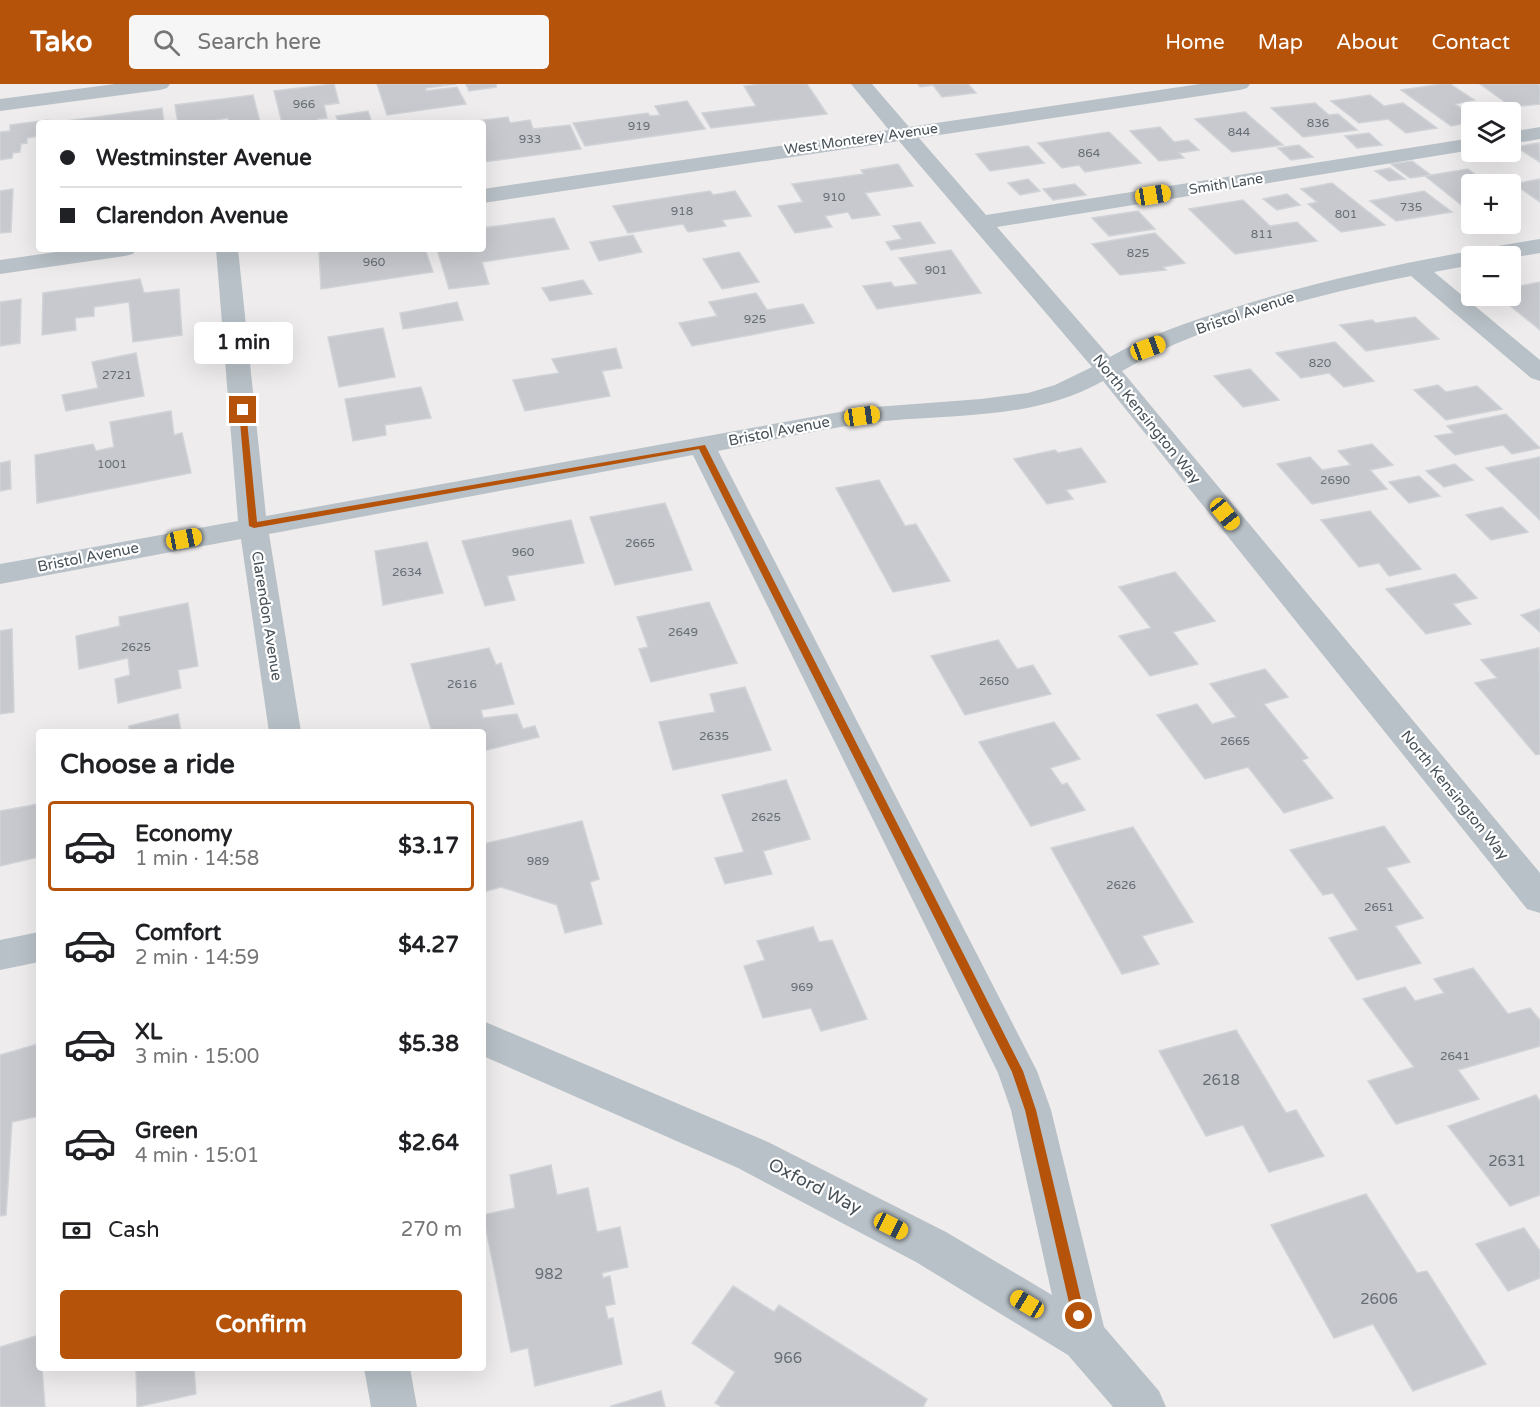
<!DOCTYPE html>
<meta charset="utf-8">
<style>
:root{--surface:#fff;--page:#f6f6f6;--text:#202124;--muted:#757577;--line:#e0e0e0;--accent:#b45309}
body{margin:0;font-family:"Varela Round",sans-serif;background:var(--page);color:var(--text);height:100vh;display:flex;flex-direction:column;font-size:22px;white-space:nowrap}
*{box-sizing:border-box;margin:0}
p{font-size:20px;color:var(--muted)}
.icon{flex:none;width:33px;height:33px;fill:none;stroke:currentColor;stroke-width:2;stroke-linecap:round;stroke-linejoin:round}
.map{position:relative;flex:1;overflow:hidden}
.side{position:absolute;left:36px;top:645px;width:450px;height:642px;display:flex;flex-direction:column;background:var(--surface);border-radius:6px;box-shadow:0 6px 24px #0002}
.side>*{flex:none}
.guide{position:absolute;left:36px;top:36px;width:450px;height:132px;border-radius:6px;box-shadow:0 6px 24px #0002;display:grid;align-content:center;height:132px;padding:0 24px;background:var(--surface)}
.tools{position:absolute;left:1461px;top:18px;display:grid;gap:12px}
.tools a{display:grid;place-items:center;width:60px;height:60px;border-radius:6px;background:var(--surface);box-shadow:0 6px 24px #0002;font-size:30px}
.end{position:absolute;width:27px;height:27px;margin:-14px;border:8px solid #b45309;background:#fff;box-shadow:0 0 0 3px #fff}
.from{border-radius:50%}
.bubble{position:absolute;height:42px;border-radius:6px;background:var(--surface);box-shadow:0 6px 24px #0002;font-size:20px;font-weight:700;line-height:42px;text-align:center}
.car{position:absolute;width:18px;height:36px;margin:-18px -9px;border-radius:8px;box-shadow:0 0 4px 2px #0007;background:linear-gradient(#f5c518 24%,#345 0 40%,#f5c518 0 76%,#345 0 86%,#f5c518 0)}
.guide b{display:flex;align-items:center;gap:21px;height:57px;font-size:22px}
.guide b+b{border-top:2px solid var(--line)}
.guide i{width:15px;height:15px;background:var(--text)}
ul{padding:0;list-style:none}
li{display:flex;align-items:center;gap:18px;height:90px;margin:0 12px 9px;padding:0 12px;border:3px solid transparent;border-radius:6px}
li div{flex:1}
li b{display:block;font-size:22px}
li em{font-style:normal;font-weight:700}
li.current{border-color:var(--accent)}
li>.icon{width:54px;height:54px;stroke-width:1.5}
h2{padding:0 24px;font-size:27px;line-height:72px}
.pay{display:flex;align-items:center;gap:15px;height:66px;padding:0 24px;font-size:22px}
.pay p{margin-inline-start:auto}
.cta{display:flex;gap:12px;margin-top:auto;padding:12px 24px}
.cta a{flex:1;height:69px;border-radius:6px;background:var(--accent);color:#fff;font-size:24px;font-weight:700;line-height:69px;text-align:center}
header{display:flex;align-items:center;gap:36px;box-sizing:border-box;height:84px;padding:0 30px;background:var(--accent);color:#fff}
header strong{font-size:28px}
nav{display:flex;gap:33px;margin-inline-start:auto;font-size:21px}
.search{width:420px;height:54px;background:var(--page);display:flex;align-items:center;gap:15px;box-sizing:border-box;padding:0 21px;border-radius:6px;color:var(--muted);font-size:22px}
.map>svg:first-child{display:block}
.building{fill:#c7c9ce;stroke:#d0d3d7;stroke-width:1.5}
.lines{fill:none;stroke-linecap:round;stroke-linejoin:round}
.minor{fill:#b8c1c7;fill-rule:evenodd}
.route{fill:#b45309}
.labels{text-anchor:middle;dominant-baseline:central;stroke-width:4.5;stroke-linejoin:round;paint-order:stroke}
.number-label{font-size:12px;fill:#666e75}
.far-street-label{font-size:14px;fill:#465057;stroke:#fff}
.street-label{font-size:15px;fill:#465057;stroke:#fff}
.near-number-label{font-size:15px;fill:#666e75}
.near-street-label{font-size:18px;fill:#465057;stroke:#fff}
</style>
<header>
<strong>Tako</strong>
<div class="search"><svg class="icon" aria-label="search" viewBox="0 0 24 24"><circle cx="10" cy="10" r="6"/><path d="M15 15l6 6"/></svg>Search here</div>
<nav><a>Home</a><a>Map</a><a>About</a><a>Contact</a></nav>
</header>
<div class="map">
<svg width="1540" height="1323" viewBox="0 0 1540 1323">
<rect width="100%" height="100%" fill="#eeecec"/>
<path class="building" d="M334,0L339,19L324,21L327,34L317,35V39H282L274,7Z
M377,0H456L426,4V7L457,3L466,20L387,31Z
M466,0H496V3L469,7Z
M761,0H807L827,30L711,44L702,29L756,22L744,2Z
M918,0H968L976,9L942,13L933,1L920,3Z
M1442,0H1450L1474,16L1455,20L1472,31V38L1451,42L1401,6Z
M1480,0H1538L1540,2V20L1512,23Z
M253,11L260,38L229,39L228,34L215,36V39H178L175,21Z
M1370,11L1384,22L1403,19L1437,44L1406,49L1388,35L1359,39L1331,17Z
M687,17L705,45L585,62L573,39L648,29L650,32L660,31L655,22Z
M1315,19L1329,31L1338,30L1357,46L1303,53L1271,24Z
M162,24L164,39H67V37Z
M368,27L372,39H339L336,32Z
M1245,28L1283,61L1232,68L1195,35Z
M508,33L510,39L530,36L533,45L570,41L581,65L483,78V39H460Z
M48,36V39H39V52L27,54V59L21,60L20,68L13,69L12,74L0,76V48L10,47V41Z
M1160,43L1174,58L1188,56L1199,66L1179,69L1184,74L1159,77L1130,47Z
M1109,48L1141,79L1085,88L1079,81L1062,84L1038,59Z
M1369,49L1382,61L1357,64L1345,52Z
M1539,59L1540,78L1516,63Z
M1299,61L1313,73L1291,76L1278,64Z
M1028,62L1044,79L990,87L976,70Z
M1412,77L1431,91L1410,94L1391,80Z
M898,80L913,102L865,109L880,131L852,135L848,128L825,132L832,143L795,149L778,122L803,118L792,100L864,90L861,86Z
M1390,84L1405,95L1389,97L1375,87Z
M1468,85L1488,100H1472V127H1469L1425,92Z
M1028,95L1040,107L1020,111L1008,99Z
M1540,95V118L1514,100Z
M1332,99L1385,141L1341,148L1308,120L1317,118L1301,105Z
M1075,100L1086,111L1053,116L1043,105Z
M13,105L11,148L0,149V107Z
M710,107L713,111L735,107L751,132L722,136L726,142L688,148L683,140L628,149L613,122Z
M1424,107L1452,128L1396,137L1370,117Z
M1287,110L1300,121L1277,126L1263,115Z
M1243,116L1270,142L1297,138L1317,157L1235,170L1189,125Z
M1138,127L1155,145L1109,152L1092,134Z
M554,134L569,165L482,178L489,200L449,205L437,165H483V144Z
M920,138L935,159L891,166L886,158L902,155L893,142Z
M1155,149L1185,179L1163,183L1166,186L1120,191L1092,160Z
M633,151L642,168L599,177L590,158Z
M332,165H425L433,188L321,205L319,167Z
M951,166L981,209L877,225L863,202L891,198L894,203L918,200L899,174Z
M739,168L759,198L722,205L703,175Z
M140,195L144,209L179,205L182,251L133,258L129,218L94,223V232L75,234L76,246L42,251L43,209Z
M583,196L592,210L550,217L542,204Z
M1540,198V246L1508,220L1520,217L1510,209V204Z
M756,209L767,226L803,220L814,239L692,262L679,239L717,232L709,218Z
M21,215L20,259L0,262V218Z
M457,218L463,236L403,245L400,229Z
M1415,233L1439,255L1366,267L1340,241L1372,236L1376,239Z
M383,244L395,293L339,303L328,253Z
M1335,258L1374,297L1344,303L1329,289L1301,294L1276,269Z
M616,264L622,284L602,287L610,312L525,327L513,296L559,289L552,275Z
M136,269L144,312L66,327L62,311L98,304L92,278Z
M1250,285L1279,316L1243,323L1214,292Z
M1438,301L1446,308L1477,302L1502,325L1446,336L1414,306Z
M421,303L431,334L385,341L386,351L353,357L345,315Z
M171,327L174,351L182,349L191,389L37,419L35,371L93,360L96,367L114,363L110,338Z
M1506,330L1540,364L1512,370L1503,361L1455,371L1435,352L1454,349L1447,342Z
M1372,360L1393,381L1370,386L1387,405L1312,420L1277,380L1310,373L1322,386L1351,381L1338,367Z
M1081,364L1106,398L1066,406L1073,415L1047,420L1014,375L1055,366L1058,369Z
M1540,373V436L1486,384Z
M10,377L11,405L0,407V379Z
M1455,380L1473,396L1444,403L1426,387Z
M1419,392L1440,412L1409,419L1389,398Z
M879,396L905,442L916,440L950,497L893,508L836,404Z
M665,419L692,486L615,501L590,433Z
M1502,423L1528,448L1491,456L1466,431Z
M1370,427L1421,485L1389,492L1379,479L1359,483L1321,436Z
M571,436L584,479L507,492L515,516L485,522L462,457Z
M427,458L443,509L383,521L375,467Z
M1175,488L1215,537L1173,548L1198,580L1150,592L1119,552L1151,544L1119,503Z
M1455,490L1477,514L1453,520L1471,540L1426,550L1386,505Z
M709,518L737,579L651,598L639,565L648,563L637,533Z
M188,519L198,582L178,586L181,604L118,619L115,595L130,591L128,574L79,585L76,552L120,542L119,533Z
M1540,525V548L1521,531Z
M12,545L14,628L0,630V547Z
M998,556L1017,585L1033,581L1051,610L965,631L931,572Z
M489,564L496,581L501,579L514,620L481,626L483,634L517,630L523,645L535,642L539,653L483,667V648H432L411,580Z
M1539,564L1540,670L1536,671L1475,599L1497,594L1481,576Z
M1265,585L1288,613L1264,620L1308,674L1302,676L1333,714L1284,729L1248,683L1205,695L1157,631L1197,620L1212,640L1236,633L1210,600Z
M745,603L771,666L673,686L659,638L715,628L710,610Z
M178,630L181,648H129V642Z
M1054,638L1080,675L1050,684L1062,701L1067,699L1085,726L1031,742L979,658Z
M786,696L810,755L763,767L772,790L725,800L715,774L744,768L722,711Z
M39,720V773L0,782V727Z
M582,737L599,795L590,798L602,840L565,849L557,821L501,803L483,808V760Z
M1384,742L1410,778L1386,784L1423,834L1395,842L1421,879L1357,896L1329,854L1358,846L1333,809L1323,811L1290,766Z
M1133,743L1193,838L1142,852L1159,880L1122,890L1051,764Z
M813,843L819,858L832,856L867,935L821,947L811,924L763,934L744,882L765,876L757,857Z
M1473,884L1508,930L1530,924L1540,936V962L1458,986L1479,1015L1396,1040L1368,997L1414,983L1363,915L1405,903L1415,917L1444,909L1434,895Z
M1236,946L1286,1029L1296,1026L1324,1072L1269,1088L1243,1041L1206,1052L1159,967Z
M38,960L39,1032L12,1038L6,1131L0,1132V971Z
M1536,1011L1540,1017V1111L1510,1122L1448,1042Z
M551,1081L557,1111L588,1104L597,1148L620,1143L628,1183L602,1189L603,1194L610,1192L615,1220L605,1222L608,1235L613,1234L622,1280L535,1302L528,1264L511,1268L483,1131L515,1124L510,1091Z
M1366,1110L1417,1189L1427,1187L1486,1280L1413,1307L1373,1240L1334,1254L1271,1141Z
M1524,1144L1540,1167V1194L1508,1207L1476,1160Z
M733,1202L774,1228L779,1221L927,1315L923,1323H722L715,1319L735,1288L692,1259Z
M39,1251V1284H42L45,1323H0V1263Z
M136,1284H194L196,1310L137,1323Z
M661,1307L665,1323H611V1322Z"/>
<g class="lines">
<path class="minor" d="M115,0H170L167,4L160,6L0,27V15Z
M851,0H872L909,43L1200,0H1250L1247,4L1240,6L919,54L986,131L1472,54V66L997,143L1110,273C1148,251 1191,237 1233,224C1333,192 1436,172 1540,155V169L1510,174L1472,172V181L1434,188L1540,276V297L1531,294L1411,192C1315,211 1207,238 1122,287L1540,789V829L1527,825L1103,297C1036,335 959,330 885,337C829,343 773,356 718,367L1037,987L1051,1026L1104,1243L1159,1307L1166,1323H1113L1068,1271L916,1178L738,1084L483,972V937L768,1058L946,1148L1052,1211L1011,1026L998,989L693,371L269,450L301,648H269L241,455L0,500V480L238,437L216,165H238L266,432L862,324L981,315L1028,309L1055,301L1092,283L899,57L483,119V105L889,46Z
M1540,43V55L1510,60V48Z
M77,165H136L133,170L125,172L0,190V176Z
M39,848V878L0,886V856Z
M364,1284H410L417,1323H371Z"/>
</g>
<path class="route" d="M243,324L246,326L257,438L705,361L1023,987L1036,1026L1085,1232L1083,1237L1079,1238L1074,1237L1072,1232L1025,1026L1012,988L699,365L254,444L249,442L239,326Z"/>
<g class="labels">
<g class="number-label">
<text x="304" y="20">966</text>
<text x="1318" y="39">836</text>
<text x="639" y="42">919</text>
<text x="1239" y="48">844</text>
<text x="530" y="55">933</text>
<text x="1089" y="69">864</text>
<text x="834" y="113">910</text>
<text x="1411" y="123">735</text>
<text x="682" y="127">918</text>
<text x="1346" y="130">801</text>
<text x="1262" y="150">811</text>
<text x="1138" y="169">825</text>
<text x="374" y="178">960</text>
<text x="936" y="186">901</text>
<text x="755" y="235">925</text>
<text x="1320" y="279">820</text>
<text x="117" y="291">2721</text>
<text x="112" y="380">1001</text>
<text x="1335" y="396">2690</text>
<text x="640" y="459">2665</text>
<text x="523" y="468">960</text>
<text x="407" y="488">2634</text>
<text x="683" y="548">2649</text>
<text x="136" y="563">2625</text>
<text x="994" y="597">2650</text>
<text x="462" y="600">2616</text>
<text x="714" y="652">2635</text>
<text x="1235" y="657">2665</text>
<text x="766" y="733">2625</text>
<text x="538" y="777">989</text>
<text x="1121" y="801">2626</text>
<text x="1379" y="823">2651</text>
<text x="802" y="903">969</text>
<text x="1455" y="972">2641</text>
</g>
<g class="far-street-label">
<text transform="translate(861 55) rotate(-8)">West Monterey Avenue</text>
<text transform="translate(1226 100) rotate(-9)">Smith Lane</text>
</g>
<g class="street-label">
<text transform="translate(1245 229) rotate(-19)">Bristol Avenue</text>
<text transform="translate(1147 335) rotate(51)">North Kensington Way</text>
<text transform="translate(779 347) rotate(-11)">Bristol Avenue</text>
<text transform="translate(88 473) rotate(-11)">Bristol Avenue</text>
<text transform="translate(267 532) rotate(81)">Clarendon Avenue</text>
<text transform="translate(1455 711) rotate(51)">North Kensington Way</text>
</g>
<g class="near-number-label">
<text x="1221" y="996">2618</text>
<text x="1507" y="1077">2631</text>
<text x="549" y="1190">982</text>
<text x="1379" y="1215">2606</text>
<text x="788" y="1274">966</text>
</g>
<g class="near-street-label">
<text transform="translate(815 1102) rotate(27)">Oxford Way</text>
</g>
</g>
</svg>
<div class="tools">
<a><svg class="icon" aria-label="layers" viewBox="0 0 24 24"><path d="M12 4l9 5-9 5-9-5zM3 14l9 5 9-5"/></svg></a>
<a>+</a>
<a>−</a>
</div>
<i class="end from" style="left:1079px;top:1232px"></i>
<i class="end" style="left:243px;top:326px"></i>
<div class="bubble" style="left:194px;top:238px;width:99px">1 min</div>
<i class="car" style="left:1153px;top:111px;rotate:81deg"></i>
<i class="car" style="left:1148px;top:264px;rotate:70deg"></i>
<i class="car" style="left:862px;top:332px;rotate:82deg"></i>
<i class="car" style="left:1225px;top:430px;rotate:141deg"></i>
<i class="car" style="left:184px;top:455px;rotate:79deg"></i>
<i class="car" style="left:891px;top:1142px;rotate:117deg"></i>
<i class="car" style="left:1027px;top:1220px;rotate:301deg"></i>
<div class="guide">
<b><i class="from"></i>Westminster Avenue</b>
<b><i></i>Clarendon Avenue</b>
</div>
<section class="side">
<h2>Choose a ride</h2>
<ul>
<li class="current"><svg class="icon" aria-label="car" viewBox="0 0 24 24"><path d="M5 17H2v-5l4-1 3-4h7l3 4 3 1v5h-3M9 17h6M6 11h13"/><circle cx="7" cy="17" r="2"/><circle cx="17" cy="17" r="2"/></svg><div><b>Economy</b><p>1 min · 14:58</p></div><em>$3.17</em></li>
<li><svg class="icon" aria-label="car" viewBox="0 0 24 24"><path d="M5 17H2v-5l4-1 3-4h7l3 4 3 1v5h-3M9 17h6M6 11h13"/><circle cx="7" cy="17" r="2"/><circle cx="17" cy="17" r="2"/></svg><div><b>Comfort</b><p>2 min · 14:59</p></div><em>$4.27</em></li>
<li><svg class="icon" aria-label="car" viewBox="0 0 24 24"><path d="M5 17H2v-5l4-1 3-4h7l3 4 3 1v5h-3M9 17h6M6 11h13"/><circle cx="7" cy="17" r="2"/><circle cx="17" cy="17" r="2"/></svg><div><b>XL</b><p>3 min · 15:00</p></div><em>$5.38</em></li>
<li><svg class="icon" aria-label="car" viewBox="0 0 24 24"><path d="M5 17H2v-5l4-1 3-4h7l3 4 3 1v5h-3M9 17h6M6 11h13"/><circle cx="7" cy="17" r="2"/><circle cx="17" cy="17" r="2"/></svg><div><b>Green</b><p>4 min · 15:01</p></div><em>$2.64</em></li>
</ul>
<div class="pay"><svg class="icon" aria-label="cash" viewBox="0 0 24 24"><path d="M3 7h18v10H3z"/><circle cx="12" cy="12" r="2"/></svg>Cash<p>270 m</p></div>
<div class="cta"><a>Confirm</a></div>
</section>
</div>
